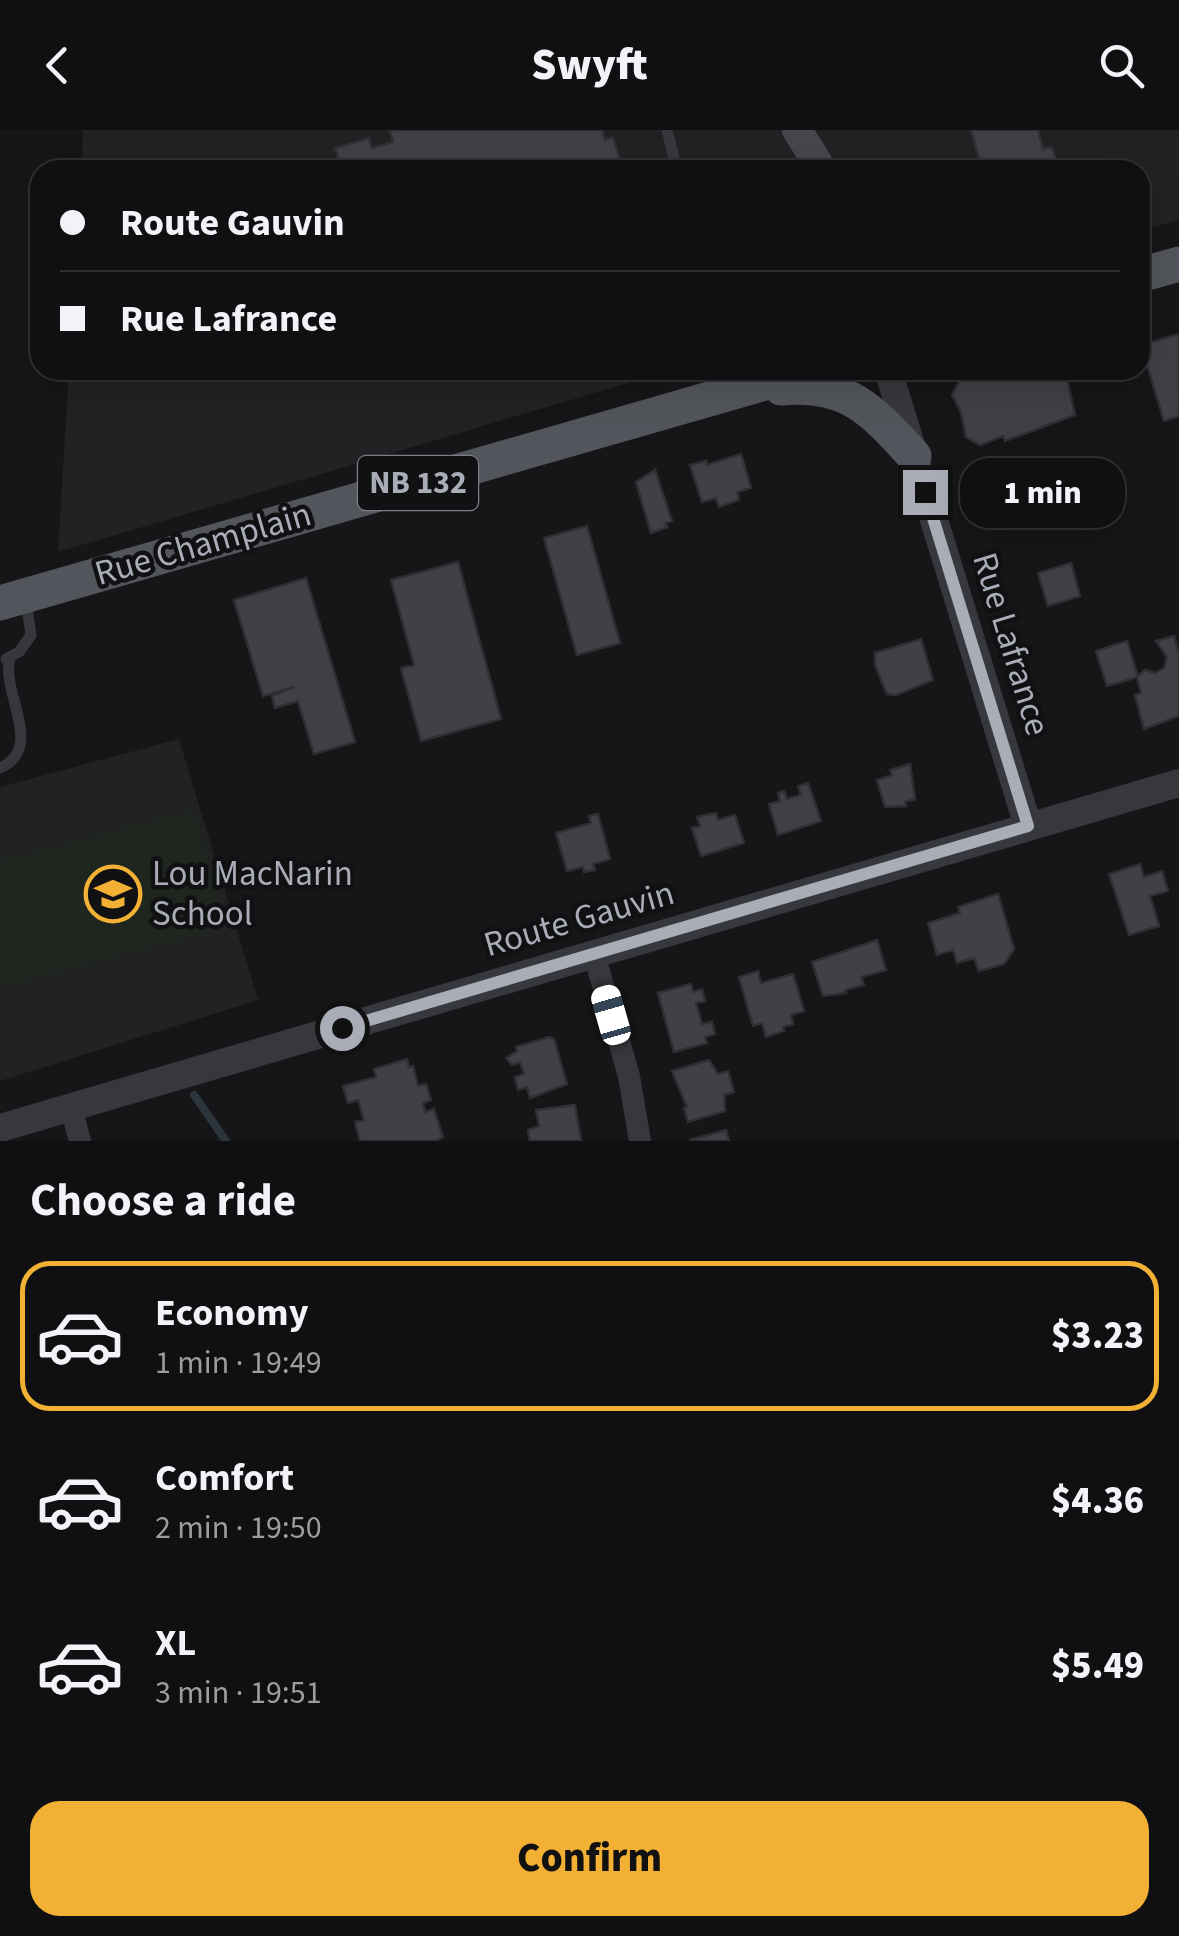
<!DOCTYPE html>
<meta charset="utf-8">
<style>
:root{--surface:#101012;--page:#19191b;--text:#f1f3f6;--muted:#9c9d9f;--line:#303032;--accent:#f2b134}
body{margin:0;font-family:"Source Sans 3",sans-serif;background:var(--page);color:var(--text);height:100vh;display:flex;flex-direction:column;font-size:38px;white-space:nowrap}
*{box-sizing:border-box;margin:0}
p{font-size:32px;color:var(--muted)}
.icon{flex:none;width:55px;height:55px;fill:none;stroke:currentColor;stroke-width:2;stroke-linecap:round;stroke-linejoin:round}
.map{position:relative;height:1011px;overflow:hidden}
.side{display:flex;flex-direction:column;background:var(--surface);flex:1}
.side>*{flex:none}
.top-card{position:absolute;left:30px;top:30px;width:1120px;height:220px;border-radius:30px;box-shadow:0 10px 40px #0002,0 0 0 2px var(--line);display:grid;align-content:center;height:220px;padding:0 30px;background:var(--surface)}
.end{position:absolute;width:45px;height:45px;margin:-22px;border:12px solid #a8adb8;background:#111;box-shadow:0 0 0 5px #111}
.from{border-radius:50%}
.bubble{position:absolute;height:70px;border-radius:30px;background:var(--surface);box-shadow:0 10px 40px #0002,0 0 0 2px var(--line);font-size:32px;font-weight:800;line-height:70px;text-align:center}
.car{position:absolute;width:30px;height:60px;margin:-30px -15px;border-radius:12px;box-shadow:0 0 8px 2px #0007;background:linear-gradient(#fff 24%,#345 0 40%,#fff 0 76%,#345 0 86%,#fff 0)}
.top-card b{display:flex;align-items:center;gap:35px;height:95px;font-size:38px}
.top-card b+b{border-top:2px solid var(--line)}
.top-card i{width:25px;height:25px;background:var(--text)}
ul{padding:0;list-style:none}
li{display:flex;align-items:center;gap:30px;height:150px;margin:0 20px 15px;padding:0 10px;border:5px solid transparent;border-radius:30px}
li div{flex:1}
li b{display:block;font-size:38px}
li em{font-style:normal;font-weight:800}
li.selected{border-color:var(--accent)}
li>.icon{width:90px;height:90px;stroke-width:1.5}
h2{padding:0 30px;font-size:45px;line-height:120px}
.action{display:flex;gap:20px;margin-top:auto;padding:20px 30px}
.action a{flex:1;height:115px;border-radius:30px;background:var(--accent);color:#111;font-size:40px;font-weight:800;line-height:115px;text-align:center}
header{display:flex;justify-content:space-between;align-items:center;height:130px;padding:0 30px;background:var(--surface);font-size:45px;font-weight:800}
.map>svg:first-child{display:block}
.built{fill:#222225}
.green{fill:#1e261f}
.lines{fill:none;stroke-linecap:round;stroke-linejoin:round}
.stream{stroke:#2c353c;stroke-width:8}
.building{fill:#404145;stroke:#303034;stroke-width:2.5}
.service{stroke:#37383d;stroke-width:11}
.minor{stroke:#37383d;stroke-width:22}
.tertiary{stroke:#37383d;stroke-width:28}
.secondary{stroke:#45474d;stroke-width:30}
.primary{stroke:#53555c;stroke-width:35}
.route{stroke:#a8adb8;stroke-width:12}
.labels{text-anchor:middle;dominant-baseline:central;stroke-width:9;stroke-linejoin:round;paint-order:stroke}
.shield{fill:#111113;stroke:#7b7e86;stroke-width:2.5}
.shield-label{font-size:32px;font-weight:bold;fill:#a8adb8}
.street-label{font-size:35px;fill:#a8adb8;stroke:#111113}
.poi-label{font-size:35px;fill:#a8adb8;stroke:#111113;text-anchor:start}
</style>
<header><svg class="icon" aria-label="back" viewBox="0 0 24 24"><path d="M15 5l-7 7 7 7"/></svg>Swyft<svg class="icon" aria-label="search" viewBox="0 0 24 24"><circle cx="10" cy="10" r="6"/><path d="M15 15l6 6"/></svg></header>
<div class="map">
<svg width="1179" height="1011" viewBox="0 0 1179 1011">
<rect width="100%" height="100%" fill="#161618"/>
<path class="built" d="M83,0H1179V90L1140,101V40H81Z
M69,240H672L58,422Z
M179,609L258,870L0,951V657Z"/>
<path class="green" d="M194,679L226,798L0,858V731Z"/>
<g class="lines">
<path class="stream" d="M194,965L226,1011"/>
</g>
<path class="building" d="M396,0H602L605,10L613,7L623,40H296L338,28L335,18L369,8L372,18L393,12L390,1Z
M971,0H1038L1043,19L1052,17L1059,40H982Z
M1179,204V286L1164,291L1141,215Z
M1065,240L1075,285L1005,311L1003,306L980,315L966,307L961,282L952,265L964,243Z
M741,324L751,358L737,362L739,370L719,377L716,368L702,372L690,335L706,331L707,335Z
M655,340L672,391L665,393L667,397L651,403L636,352Z
M587,396L620,513L577,525L544,408Z
M458,432L501,589L421,611L401,538L414,535L391,450Z
M1071,433L1080,466L1048,476L1038,443Z
M306,448L355,612L314,624L298,571L275,578L272,566L294,557L263,566L234,470Z
M1174,506L1179,524V586L1144,599L1135,565L1141,563L1137,547L1145,540L1155,543L1164,538L1167,527L1156,511Z
M921,509L933,550L896,565L887,564L875,535V523Z
M1127,511L1138,547L1107,556L1096,521Z
M910,634L915,669L905,672L906,676L885,677L877,650L892,645L890,640Z
M808,653L821,691L778,705L769,674L780,671L778,663L784,661L787,669L801,665L798,656Z
M716,683L718,690L735,685L744,713L701,726L692,698L700,696L697,687Z
M598,684L610,729L593,734L595,740L584,742L583,737L567,741L556,703L591,693L589,686Z
M1140,734L1144,747L1162,741L1168,761L1150,766L1159,796L1129,805L1109,744Z
M998,764L1014,819L1004,834L979,841L974,828L957,833L953,820L937,825L928,793L960,783L958,777Z
M877,810L886,840L861,847L864,855L845,860L846,863L823,866L812,832Z
M758,841L761,853L793,844L804,881L791,885L793,894L783,897L784,901L766,907L762,893L753,896L739,847Z
M691,854L693,862L702,859L705,871L696,873L702,894L712,892L715,904L705,907L707,913L674,922L658,863Z
M549,907L554,909L567,954L530,968L527,957L518,960L515,947L524,944L520,932L512,935L506,928L517,921L516,917Z
M407,929L409,937L413,936L418,956L426,954L431,970L423,973L425,982L434,979L443,1007L435,1011H360L355,992L364,990L358,970L348,973L343,956L376,947L374,939Z
M709,930L718,944L728,941L734,962L724,965L725,981L688,992L684,978L687,977L672,941Z
M575,975L581,1011H530L528,1000L539,996L536,980Z
M726,1000L729,1011H690V1010Z"/>
<g class="lines">
<path class="service" d="M667,0L677,40
M6,529L19,522L31,505L26,470
M0,638C46,618 0,562 10,528"/>
<path class="minor" d="M594,824L629,946L640,1011
M71,977L80,1011"/>
<path class="tertiary" d="M888,240L1028,696
M0,998L1179,653"/>
<path class="secondary" d="M797,0L822,40"/>
<path class="primary" d="M1140,145L1179,134
M781,258C848,252 872,280 914,326
M0,473L810,240"/>
</g>
<g class="lines">
<path class="route" d="M342,898L1028,696L925,362"/>
</g>
<defs>
<g id="school-ring" transform="scale(2.875)"><circle r="9.5" fill="#111113" stroke="#f2b134" stroke-width="1.5"/><path d="M0-5L7-2L0 1L-7-2ZM-4 1L0 2.5L4 1V4Q0 6-4 4Z" fill="#f2b134"/></g>
</defs>
<g fill-rule="evenodd">
<use href="#school-ring" x="113" y="764"/>
</g>
<g class="labels">
<rect class="shield" x="358" y="326" width="120" height="54" rx="8"/>
<g class="shield-label">
<text x="418" y="353">NB 132</text>
</g>
<g class="street-label">
<text transform="translate(203 414) rotate(-16)">Rue Champlain</text>
<text transform="translate(1011 514) rotate(73)">Rue Lafrance</text>
<text transform="translate(579 789) rotate(-16)">Route Gauvin</text>
</g>
<g class="poi-label">
<text x="152" y="744">Lou MacNarin<tspan x="152" dy="40">School</tspan></text>
</g>
</g>
</svg>
<i class="end from" style="left:342px;top:898px"></i>
<i class="end" style="left:925px;top:362px"></i>
<div class="bubble" style="left:960px;top:328px;width:165px">1 min</div>
<i class="car" style="left:611px;top:885px;rotate:344deg"></i>
<div class="top-card">
<b><i class="from"></i>Route Gauvin</b>
<b><i></i>Rue Lafrance</b>
</div>
</div>
<section class="side">
<h2>Choose a ride</h2>
<ul>
<li class="selected"><svg class="icon" aria-label="car" viewBox="0 0 24 24"><path d="M5 17H2v-5l4-1 3-4h7l3 4 3 1v5h-3M9 17h6M6 11h13"/><circle cx="7" cy="17" r="2"/><circle cx="17" cy="17" r="2"/></svg><div><b>Economy</b><p>1 min · 19:49</p></div><em>$3.23</em></li>
<li><svg class="icon" aria-label="car" viewBox="0 0 24 24"><path d="M5 17H2v-5l4-1 3-4h7l3 4 3 1v5h-3M9 17h6M6 11h13"/><circle cx="7" cy="17" r="2"/><circle cx="17" cy="17" r="2"/></svg><div><b>Comfort</b><p>2 min · 19:50</p></div><em>$4.36</em></li>
<li><svg class="icon" aria-label="car" viewBox="0 0 24 24"><path d="M5 17H2v-5l4-1 3-4h7l3 4 3 1v5h-3M9 17h6M6 11h13"/><circle cx="7" cy="17" r="2"/><circle cx="17" cy="17" r="2"/></svg><div><b>XL</b><p>3 min · 19:51</p></div><em>$5.49</em></li>
</ul>
<div class="action"><a>Confirm</a></div>
</section>
